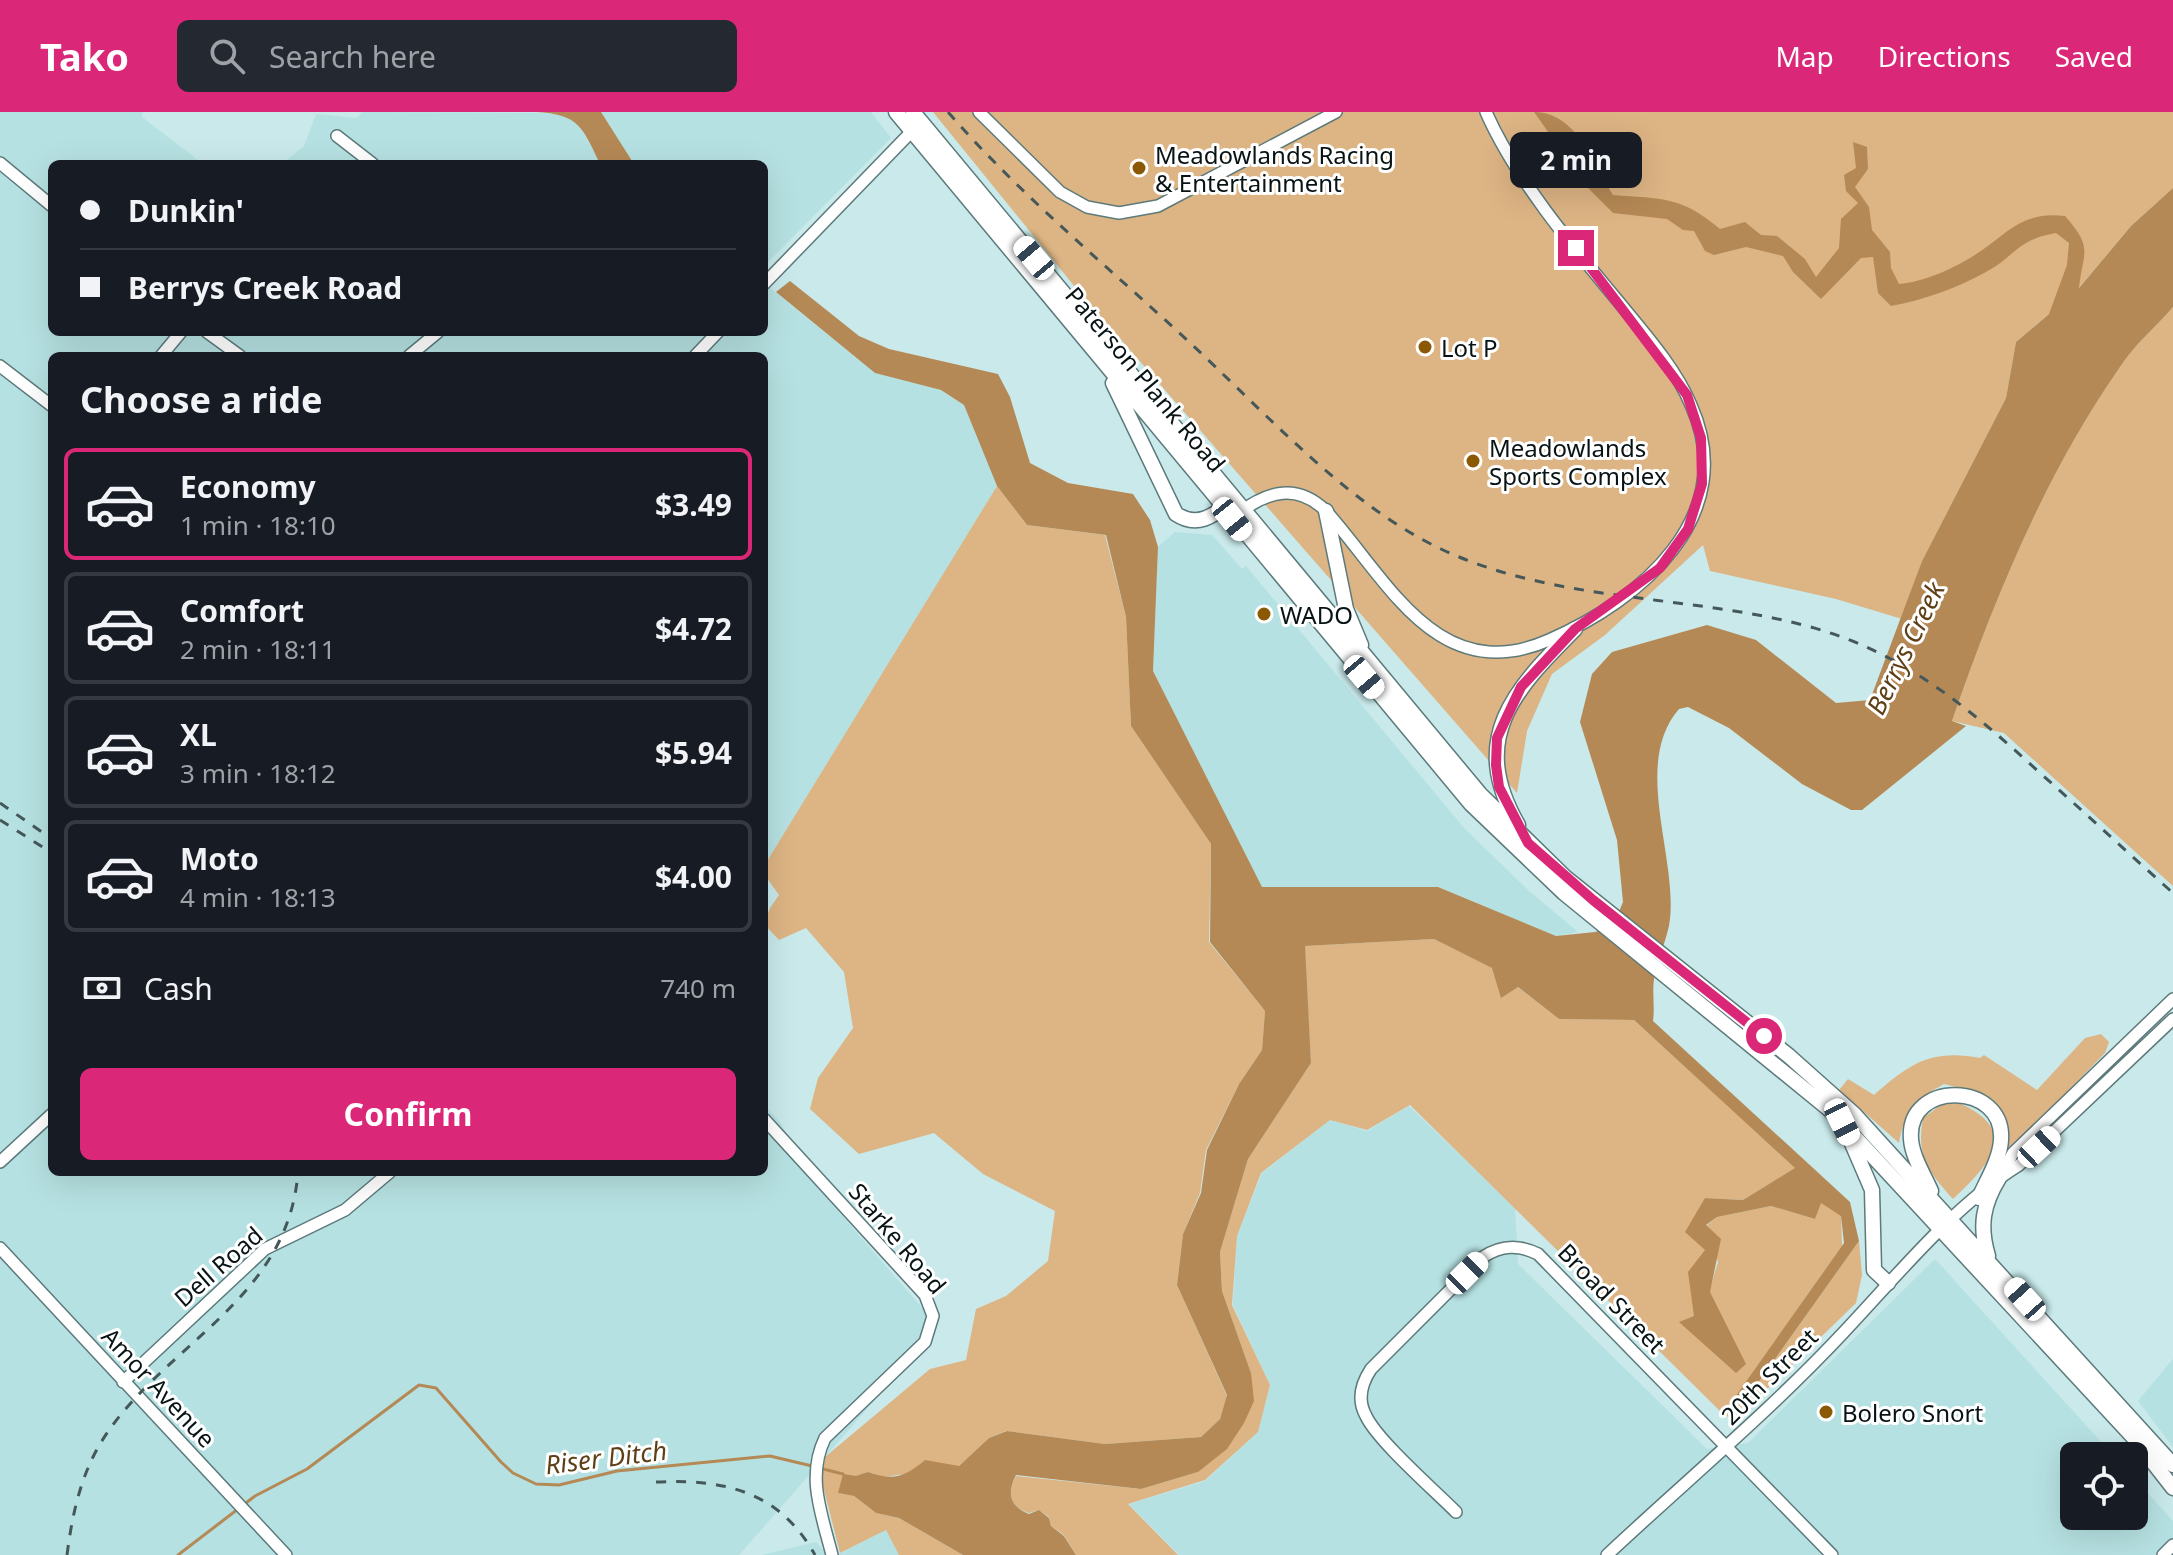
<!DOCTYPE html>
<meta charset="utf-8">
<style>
:root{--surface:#171b24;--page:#242831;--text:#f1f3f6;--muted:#9ea1a6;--line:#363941;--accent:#db2777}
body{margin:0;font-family:"Noto Sans",sans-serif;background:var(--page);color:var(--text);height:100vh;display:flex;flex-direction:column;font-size:30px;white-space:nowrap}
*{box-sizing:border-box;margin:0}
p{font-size:26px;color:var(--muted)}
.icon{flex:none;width:44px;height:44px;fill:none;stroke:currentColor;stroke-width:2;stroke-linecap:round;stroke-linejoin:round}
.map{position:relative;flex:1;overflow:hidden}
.panel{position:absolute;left:48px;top:240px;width:720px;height:824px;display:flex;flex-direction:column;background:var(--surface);border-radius:12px;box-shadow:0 8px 32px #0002}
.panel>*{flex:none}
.top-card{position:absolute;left:48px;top:48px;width:720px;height:176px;border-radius:12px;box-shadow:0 8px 32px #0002;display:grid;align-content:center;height:176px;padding:0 32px;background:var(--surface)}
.controls{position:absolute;left:2060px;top:1330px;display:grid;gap:16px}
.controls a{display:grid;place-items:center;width:88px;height:88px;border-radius:12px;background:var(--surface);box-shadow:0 8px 32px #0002;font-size:40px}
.end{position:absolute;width:36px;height:36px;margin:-18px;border:10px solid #db2777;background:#fff;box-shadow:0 0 0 4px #fff}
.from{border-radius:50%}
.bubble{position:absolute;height:56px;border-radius:12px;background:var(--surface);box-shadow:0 8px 32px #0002;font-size:26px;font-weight:700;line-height:56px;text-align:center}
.car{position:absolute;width:24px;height:48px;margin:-24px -12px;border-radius:10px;box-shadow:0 0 6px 2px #0007;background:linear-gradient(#fff 24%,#345 0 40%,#fff 0 76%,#345 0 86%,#fff 0)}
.top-card b{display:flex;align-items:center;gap:28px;height:76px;font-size:30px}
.top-card b+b{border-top:2px solid var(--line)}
.top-card i{width:20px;height:20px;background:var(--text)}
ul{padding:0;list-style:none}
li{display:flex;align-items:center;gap:24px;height:112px;margin:0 16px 12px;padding:0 16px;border:4px solid var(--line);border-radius:12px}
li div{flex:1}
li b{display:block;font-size:30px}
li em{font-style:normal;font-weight:700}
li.current{border-color:var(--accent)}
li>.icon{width:72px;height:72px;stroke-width:1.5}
h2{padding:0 32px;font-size:36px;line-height:96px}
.pay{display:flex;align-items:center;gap:20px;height:88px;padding:0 32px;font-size:30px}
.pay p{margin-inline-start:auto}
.cta{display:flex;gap:16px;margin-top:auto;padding:16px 32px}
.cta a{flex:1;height:92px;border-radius:12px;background:var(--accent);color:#fff;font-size:32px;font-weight:700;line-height:92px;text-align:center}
header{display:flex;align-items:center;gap:48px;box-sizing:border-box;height:112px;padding:0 40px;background:var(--accent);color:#fff}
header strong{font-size:38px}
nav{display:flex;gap:44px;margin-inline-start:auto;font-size:28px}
.search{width:560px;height:72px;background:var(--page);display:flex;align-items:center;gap:20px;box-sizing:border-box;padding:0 28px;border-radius:12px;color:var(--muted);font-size:30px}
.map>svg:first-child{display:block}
.built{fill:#b6e1e2}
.green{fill:#ddb484}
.water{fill:#b58955}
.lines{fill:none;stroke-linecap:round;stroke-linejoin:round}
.stream{stroke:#b58955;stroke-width:3}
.minor-casing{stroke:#5d7a7b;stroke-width:14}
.major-casing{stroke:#5d7a7b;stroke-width:17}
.minor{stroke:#fff;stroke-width:11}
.major{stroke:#fff;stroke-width:14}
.rail{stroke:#455859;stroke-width:3;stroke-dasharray:10 10;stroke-linecap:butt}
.route{stroke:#db2777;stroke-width:10}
.poi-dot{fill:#8b5803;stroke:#fff;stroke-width:3}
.labels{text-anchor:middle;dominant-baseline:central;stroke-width:6;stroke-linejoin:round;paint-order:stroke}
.poi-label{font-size:24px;fill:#071314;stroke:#fff;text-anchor:start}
.street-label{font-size:24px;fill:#071314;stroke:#fff}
.water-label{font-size:26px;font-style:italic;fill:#5e3f16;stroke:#fff}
</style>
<header>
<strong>Tako</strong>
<div class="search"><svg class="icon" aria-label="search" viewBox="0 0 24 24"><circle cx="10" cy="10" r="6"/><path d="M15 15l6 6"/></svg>Search here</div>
<nav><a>Map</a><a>Directions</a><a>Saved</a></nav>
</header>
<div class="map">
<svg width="2173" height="1443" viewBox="0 0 2173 1443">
<rect width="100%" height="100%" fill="#c9e9ea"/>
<path class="built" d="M0,0H143L142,5L203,52H52V220H764V171L875,261L941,278L964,293L997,374L764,754V244H52V1060H764V993L781,1011L806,1062L930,1205L924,1232L739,1443H0Z
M362,0L556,1L581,12L600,52H282L304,34L316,2L357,6Z
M601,0H871L891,26L767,151L764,148V52H634Z
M1175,420L1212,423L1242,457L1246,454L1465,717L1529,779L1578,820L1556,824L1438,775L1262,776L1153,559L1158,435Z
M1409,994L1515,1096L1518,1152L1707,1337L1748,1331L1935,1147L2114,1344H2074V1404H2134V1366L2173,1409V1443H1179L1129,1392L1205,1369L1258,1320L1270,1273L1233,1193L1237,1124L1262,1061L1330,1008L1367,1019Z
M2173,1247V1335L2138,1289Z
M886,1418L899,1443H837Z
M816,1430L828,1443H762Z"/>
<path class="green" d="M933,0H2173V76L2131,114L2077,178L2016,230L2006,286L1922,449L1902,507L1836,487L1710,459L1703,433L1605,523L1552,562L1527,619L1517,681L1075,175Z
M2173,195V774L2004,621L1952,609C1994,487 2046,361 2120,255C2134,233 2156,215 2173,195Z
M997,374L1027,413L1105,423L1126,505L1131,614L1211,732L1209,830L1265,899L1262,938L1239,972L1206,1038L1200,1081L1183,1122L1177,1173L1227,1284L1220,1307L1201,1325L1105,1332L1006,1319L989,1326L959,1354L884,1365L868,1360L839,1381L854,1384L876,1401L899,1406L963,1443H899L886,1418L840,1441L822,1370L825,1345L930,1257L966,1248L976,1197L1006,1184L1048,1149L1055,1099L983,1062L934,1021L859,1042L810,997L818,966L853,916L844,860L806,816L779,828L764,812L770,796L779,783L764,762V754Z
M1434,827L1493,856L1559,907L1634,908L1796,1056L1743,1088L1705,1086V1138L1695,1204L1680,1210L1718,1201L1709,1180L1718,1150L1706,1114L1717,1105L1771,1094L1815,1107L1820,1090L1841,1103L1842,1134L1734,1287L1748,1285L1859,1129L1862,1163L1856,1191L1734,1309L1720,1299L1410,993L1367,1018L1330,1008L1261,1061L1237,1124L1232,1193L1270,1273L1258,1320L1205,1368L1128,1392L1178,1443H1076L1064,1423L1051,1414L1049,1405L1039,1398L1029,1401C1009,1394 1007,1382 1016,1364L1141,1377L1198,1360L1251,1261L1222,1179L1220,1140L1248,1047L1311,951L1304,834Z
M2101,922L2109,930L2105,941L2008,1040C2004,993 1988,982 1944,972C1917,986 1904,1000 1899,1031L1839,978L1848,967L1874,983C1910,951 1932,937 1980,946L1984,943L2037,978L2085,926Z
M1959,991C2022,1019 1989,1053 1953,1087C1928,1059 1916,1044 1923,1006L1941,993Z"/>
<path class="water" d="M536,0H601L634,52H600C583,16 579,2 536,0Z
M1534,0C1576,0 1594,51 1613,83C1663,87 1681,84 1720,117L1745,110L1761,123L1777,124L1805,147L1816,165L1839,136L1841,107L1858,91L1846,79L1844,63L1856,56L1853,30L1867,35L1868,57L1855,75L1869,95L1872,118L1890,140L1891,156L1899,172C1923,170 1950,158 1970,146C2007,124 2018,99 2065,104C2094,137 2083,139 2079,176L2131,114L2173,76V195C2156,215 2134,233 2120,255C2046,361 1994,487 1952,609L1966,614L1862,698H1851L1802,672L1729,616L1688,595L1679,597C1632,651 1677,743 1670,807C1668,826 1657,847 1654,867C1652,880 1655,895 1653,909L1850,1090L1859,1129L1748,1285L1733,1288L1844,1131L1841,1104L1821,1091L1815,1107L1771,1094L1717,1105L1706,1113L1721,1127L1710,1180L1746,1252L1736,1261L1679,1210L1694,1204L1688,1160L1705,1138L1685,1120L1705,1086L1743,1088L1795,1056L1634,908L1559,907L1518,875L1501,886L1492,856L1434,827L1305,834L1311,951L1248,1047L1220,1140L1222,1179L1251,1261L1254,1289L1244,1311L1227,1337L1198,1360L1141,1377L1016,1363C1007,1381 1009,1394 1029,1402L1039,1398L1049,1406L1051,1414L1064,1424L1076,1443H963L899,1406L876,1401L854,1384L838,1381L843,1362L856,1364L868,1360C893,1369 905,1365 925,1348L959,1354L989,1326L1007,1319L1105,1332L1201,1325L1220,1307L1227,1283L1177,1173L1183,1122L1201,1081L1207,1038L1239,972L1262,938L1265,899L1210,830L1211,732L1131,614L1126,505L1106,423L1027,413L997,374L964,293L941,278L875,261L776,180L790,169L859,224L889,237L998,262L1010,285L1030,351L1068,371L1133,382L1150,408L1158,435L1153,559L1262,775H1438L1556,824L1595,820L1613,814L1623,790L1617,728L1580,610L1592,562L1612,540L1707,513L1756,528L1836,591L1870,588L1922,449L2006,286L2016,230L2049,202L2067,153L2069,131L2056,121C2016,128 2017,143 1986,160C1957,176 1924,188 1891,194L1878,181L1873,145L1861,146L1821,187L1793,160L1783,144L1746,135L1714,143L1705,139L1694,119L1683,118L1667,107L1613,101L1588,76Z"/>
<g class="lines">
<path class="stream" d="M819,1356L843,1362
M178,1443L255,1384L307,1357L419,1273L436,1276L501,1350L513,1361L536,1372L559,1373L617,1359L770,1344L812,1354"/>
<g class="minor-casing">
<path id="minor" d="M979,0L1060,80L1087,95L1119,101L1158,94L1336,0
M337,24L373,52
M0,51L52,94
M764,172L915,16
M207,220L240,244
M161,244L181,220
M409,244L438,220
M695,244L718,220
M0,254L52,294
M1239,401C1268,379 1297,371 1326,399C1388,468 1438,577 1549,528C1641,488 1741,404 1691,293C1675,255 1644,221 1618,189C1572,134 1515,66 1486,0
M764,1007L925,1183L933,1204L925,1230L825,1326C806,1365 822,1403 832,1443
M0,1050L52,1002
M2001,1063L2013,1041L2173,887
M0,1136L286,1443
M123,1270L265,1137L345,1098L390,1060
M1456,1400C1434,1378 1377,1328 1366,1304C1357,1288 1361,1272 1371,1257L1483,1145C1501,1133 1518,1132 1538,1142L1832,1443
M1607,1443C1686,1369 1769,1300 1843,1221C1896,1165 1953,1094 2019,1053L2173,907
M2163,1443L2173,1433"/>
</g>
<g class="major-casing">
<path id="major" d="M896,0L1471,692L1564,781L1830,998L2134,1326L2173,1376
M913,0L1480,682L1566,766L1789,944L1854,1002L2173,1353
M1113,271L1176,402C1197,416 1213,404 1230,391
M1326,399L1346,497L1361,533
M1518,713C1468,626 1514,578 1575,517
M1847,1020L1872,1078L1874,1158L1888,1171
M1931,1079C1924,1063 1912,1044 1911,1027C1906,968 2005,969 2001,1028C2000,1047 1987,1068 1979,1086
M1988,1144C1979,1114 1983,1092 1999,1066"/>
</g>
<use href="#minor" class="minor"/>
<use href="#major" class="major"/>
<path class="rail" d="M948,0C1020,83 1107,154 1187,228C1264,299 1346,392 1441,437C1555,491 1687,482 1807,514C1902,539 1969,596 2039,660C2084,700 2128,741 2173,781
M0,691L52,727
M0,708L52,741
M656,1370C725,1367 779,1379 815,1443
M67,1443C72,1404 80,1366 100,1332C160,1233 288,1191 298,1060"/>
</g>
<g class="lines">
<path class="route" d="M1576,136L1687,283L1701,326L1702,372L1688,417L1660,456L1575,517L1521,575L1497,626L1496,653L1499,675L1528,731L1593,788L1764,924"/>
</g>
<g class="poi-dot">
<circle cx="1139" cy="56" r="8"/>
<circle cx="1425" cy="235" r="8"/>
<circle cx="1473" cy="349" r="8"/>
<circle cx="1264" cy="502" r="8"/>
<circle cx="1826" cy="1300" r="8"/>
</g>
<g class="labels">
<g class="poi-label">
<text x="1155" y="42">Meadowlands Racing<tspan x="1155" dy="28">&amp; Entertainment</tspan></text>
<text x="1441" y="235">Lot P</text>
<text x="1489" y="335">Meadowlands<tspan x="1489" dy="28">Sports Complex</tspan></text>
<text x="1280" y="502">WADO</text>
<text x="1842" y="1300">Bolero Snort</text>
</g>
<g class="street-label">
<text transform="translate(1146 267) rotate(50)">Paterson Plank Road</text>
<text transform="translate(898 1126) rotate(50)">Starke Road</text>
<text transform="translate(218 1154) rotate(-41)">Dell Road</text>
<text transform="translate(1612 1186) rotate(46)">Broad Street</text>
<text transform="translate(1769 1264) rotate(-45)">20th Street</text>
<text transform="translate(159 1275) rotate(47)">Amor Avenue</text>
</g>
<g class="water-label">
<text transform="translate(1905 536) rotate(-64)">Berrys Creek</text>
<text transform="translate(606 1345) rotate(-7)">Riser Ditch</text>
</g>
</g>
</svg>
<div class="controls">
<a><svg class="icon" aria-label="locate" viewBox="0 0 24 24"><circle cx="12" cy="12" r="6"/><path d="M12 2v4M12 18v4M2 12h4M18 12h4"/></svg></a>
</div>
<i class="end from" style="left:1764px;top:924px"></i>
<i class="end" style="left:1576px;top:136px"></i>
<div class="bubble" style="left:1510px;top:20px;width:132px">2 min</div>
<i class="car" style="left:1034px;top:146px;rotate:320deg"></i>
<i class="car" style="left:1232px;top:407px;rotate:141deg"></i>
<i class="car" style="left:1364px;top:565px;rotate:140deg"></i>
<i class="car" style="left:1842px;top:1010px;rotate:154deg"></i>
<i class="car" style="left:2039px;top:1035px;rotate:47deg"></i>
<i class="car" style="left:1467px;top:1161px;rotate:45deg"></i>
<i class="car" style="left:2025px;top:1187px;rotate:318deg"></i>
<div class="top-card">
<b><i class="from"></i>Dunkin'</b>
<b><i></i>Berrys Creek Road</b>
</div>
<section class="panel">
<h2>Choose a ride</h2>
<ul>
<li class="current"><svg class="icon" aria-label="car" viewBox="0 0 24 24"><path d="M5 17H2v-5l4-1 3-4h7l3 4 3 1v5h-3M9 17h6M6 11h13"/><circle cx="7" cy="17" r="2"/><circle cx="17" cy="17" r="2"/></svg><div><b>Economy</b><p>1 min · 18:10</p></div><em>$3.49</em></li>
<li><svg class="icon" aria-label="car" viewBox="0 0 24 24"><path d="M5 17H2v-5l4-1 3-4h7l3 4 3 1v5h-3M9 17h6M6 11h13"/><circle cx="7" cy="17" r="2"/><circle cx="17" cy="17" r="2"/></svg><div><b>Comfort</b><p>2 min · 18:11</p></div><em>$4.72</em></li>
<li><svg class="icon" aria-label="car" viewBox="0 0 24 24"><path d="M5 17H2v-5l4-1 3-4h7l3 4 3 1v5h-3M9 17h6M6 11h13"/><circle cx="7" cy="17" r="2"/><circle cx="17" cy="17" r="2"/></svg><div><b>XL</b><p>3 min · 18:12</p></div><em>$5.94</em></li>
<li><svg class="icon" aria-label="car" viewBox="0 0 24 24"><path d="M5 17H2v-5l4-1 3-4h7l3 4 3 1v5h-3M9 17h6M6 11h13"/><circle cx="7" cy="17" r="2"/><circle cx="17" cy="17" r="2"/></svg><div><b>Moto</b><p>4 min · 18:13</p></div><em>$4.00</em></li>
</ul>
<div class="pay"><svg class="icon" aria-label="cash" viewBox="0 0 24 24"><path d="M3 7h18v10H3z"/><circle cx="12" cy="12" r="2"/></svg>Cash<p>740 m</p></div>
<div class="cta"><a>Confirm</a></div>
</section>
</div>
